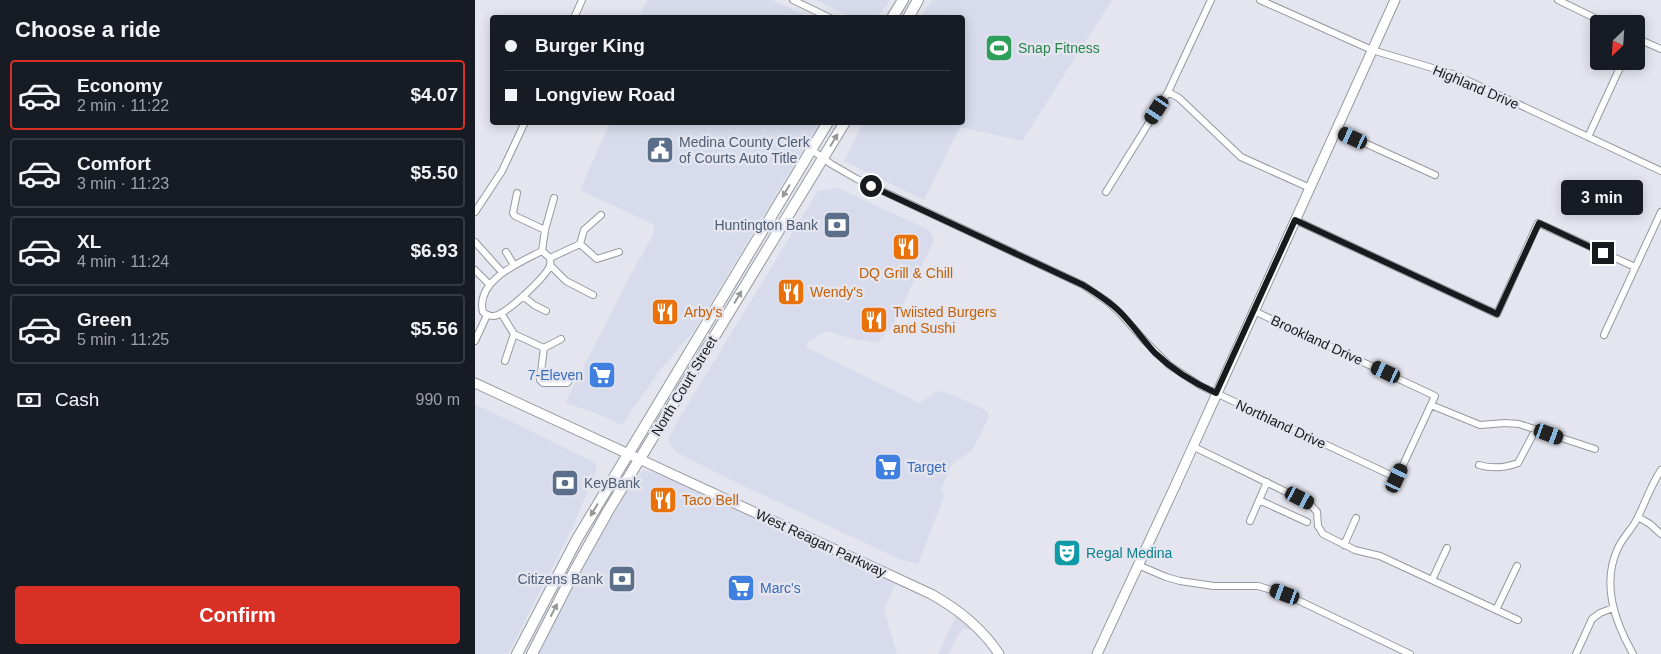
<!DOCTYPE html>
<meta charset="utf-8">
<style>
:root{--surface:#171b24;--page:#20242c;--text:#f1f3f6;--muted:#9ea1a6;--line:#363941;--accent:#d93025}
body{margin:0;font-family:Arial,sans-serif;background:var(--page);color:var(--text);height:100vh;display:flex;flex-direction:column;font-size:19px;white-space:nowrap}
*{box-sizing:border-box;margin:0}
p{font-size:16px;color:var(--muted)}
.icon{flex:none;width:28px;height:28px;fill:none;stroke:currentColor;stroke-width:2;stroke-linecap:round;stroke-linejoin:round}
.map{position:relative;flex:1;overflow:hidden}
.details{display:flex;flex-direction:column;background:var(--surface);width:475px}
.details>*{flex:none}
.hud{position:absolute;left:15px;top:15px;width:475px;height:110px;border-radius:5px;box-shadow:0 2px 12px #0003;display:grid;align-content:center;height:110px;padding:0 15px;background:var(--surface)}
.needle{width:32px;rotate:205deg}
.buttons{position:absolute;left:1115px;top:15px;display:grid;gap:10px}
.buttons a{display:grid;place-items:center;width:55px;height:55px;border-radius:5px;background:var(--surface);box-shadow:0 2px 12px #0003;font-size:25px}
.end{position:absolute;width:22px;height:22px;margin:-11px;border:6px solid #191a1d;background:#fff;box-shadow:0 0 0 2px #fff}
.from{border-radius:50%}
.bubble{position:absolute;height:35px;border-radius:5px;background:var(--surface);box-shadow:0 2px 12px #0003;font-size:16px;font-weight:800;line-height:35px;text-align:center}
.car{position:absolute;width:15px;height:30px;margin:-15px -8px;border-radius:6px;box-shadow:0 0 4px 1px #0007;background:linear-gradient(#222 24%,#8ab4d8 0 40%,#222 0 76%,#8ab4d8 0 86%,#222 0)}
.hud b{display:flex;align-items:center;gap:18px;height:48px;font-size:19px}
.hud b+b{border-top:1px solid var(--line)}
.hud i{width:12px;height:12px;background:var(--text)}
ul{padding:0;list-style:none}
li{display:flex;align-items:center;gap:15px;height:70px;margin:0 10px 8px;padding:0 5px;border:2px solid var(--line);border-radius:5px}
li div{flex:1}
li b{display:block;font-size:19px}
li em{font-style:normal;font-weight:800}
li.selected{border-color:var(--accent)}
li>.icon{width:45px;height:45px;stroke-width:1.5}
h2{padding:0 15px;font-size:22px;line-height:60px}
.pay{display:flex;align-items:center;gap:12px;height:55px;padding:0 15px;font-size:19px}
.pay p{margin-inline-start:auto}
.cta{display:flex;gap:10px;margin-top:auto;padding:10px 15px}
.cta a{flex:1;height:58px;border-radius:5px;background:var(--accent);color:#fff;font-size:20px;font-weight:800;line-height:58px;text-align:center}
main{display:flex;flex:1;min-height:0}
.map>svg:first-child{display:block}
.built{fill:#d7dbeb}
.lines{fill:none;stroke-linecap:round;stroke-linejoin:round}
.street-casing{stroke:#9698a0;stroke-width:8}
.secondary-casing{stroke:#9698a0;stroke-width:11}
.primary-casing{stroke:#9698a0;stroke-width:12}
.street{stroke:#fff;stroke-width:6}
.secondary{stroke:#fff;stroke-width:9}
.primary{stroke:#fff;stroke-width:10}
.oneway{fill:#989899}
.route{stroke:#191a1d;stroke-width:6}
.labels{text-anchor:middle;dominant-baseline:central;stroke-width:5;stroke-linejoin:round;paint-order:stroke}
.leisure-label{font-size:14px;fill:#27864d;stroke:#e4e5ee;text-anchor:start}
.street-label{font-size:14px;fill:#191a1d;stroke:#e4e5ee}
.service-label{font-size:14px;fill:#4e5e75;stroke:#e4e5ee;text-anchor:start}
.food-label{font-size:14px;fill:#c56008;stroke:#e4e5ee;text-anchor:start}
.shop-label{font-size:14px;fill:#366cbe;stroke:#e4e5ee;text-anchor:start}
.culture-label{font-size:14px;fill:#0d838f;stroke:#e4e5ee;text-anchor:start}
</style>
<main>
<section class="details">
<h2>Choose a ride</h2>
<ul>
<li class="selected"><svg class="icon" aria-label="car" viewBox="0 0 24 24"><path d="M5 17H2v-5l4-1 3-4h7l3 4 3 1v5h-3M9 17h6M6 11h13"/><circle cx="7" cy="17" r="2"/><circle cx="17" cy="17" r="2"/></svg><div><b>Economy</b><p>2 min · 11:22</p></div><em>$4.07</em></li>
<li><svg class="icon" aria-label="car" viewBox="0 0 24 24"><path d="M5 17H2v-5l4-1 3-4h7l3 4 3 1v5h-3M9 17h6M6 11h13"/><circle cx="7" cy="17" r="2"/><circle cx="17" cy="17" r="2"/></svg><div><b>Comfort</b><p>3 min · 11:23</p></div><em>$5.50</em></li>
<li><svg class="icon" aria-label="car" viewBox="0 0 24 24"><path d="M5 17H2v-5l4-1 3-4h7l3 4 3 1v5h-3M9 17h6M6 11h13"/><circle cx="7" cy="17" r="2"/><circle cx="17" cy="17" r="2"/></svg><div><b>XL</b><p>4 min · 11:24</p></div><em>$6.93</em></li>
<li><svg class="icon" aria-label="car" viewBox="0 0 24 24"><path d="M5 17H2v-5l4-1 3-4h7l3 4 3 1v5h-3M9 17h6M6 11h13"/><circle cx="7" cy="17" r="2"/><circle cx="17" cy="17" r="2"/></svg><div><b>Green</b><p>5 min · 11:25</p></div><em>$5.56</em></li>
</ul>
<div class="pay"><svg class="icon" aria-label="cash" viewBox="0 0 24 24"><path d="M3 7h18v10H3z"/><circle cx="12" cy="12" r="2"/></svg>Cash<p>990 m</p></div>
<div class="cta"><a>Confirm</a></div>
</section>
<div class="map">
<svg width="1186" height="654" viewBox="0 0 1186 654">
<rect width="100%" height="100%" fill="#e4e5ee"/>
<path class="built" d="M172,0H297L334,17H164Z
M341,0H415L403,17L378,18Z
M457,0H637L547,141L485,127L449,200L369,161L388,123L488,122V18L445,17Z
M135,123H344L218,332L185,370L147,425L118,412L90,403L155,276L178,235L180,225L105,190Z
M363,188L454,230L459,240L417,327L402,343L378,339L352,331L334,341L331,347L445,403L461,392L468,391L507,408L512,412L514,416L497,451L477,464L466,490L469,496L443,564L424,559L254,479L201,452L193,440L202,422L343,191Z
M0,404L119,462L122,468L97,529L33,654H0Z
M169,470L194,477L421,582L409,610L422,654H63L101,578L160,478Z
M482,614L497,630L488,629L482,637L474,654H463Z"/>
<g class="lines">
<g class="street-casing">
<path id="street" d="M318,0L355,18
M785,0L897,50L981,75L1186,171
M1083,0L1132,24
M99,18L107,0
M1161,38L1186,49
M693,92L704,98L766,157L835,188
M861,130L960,175
M1113,137L1148,61
M337,150L356,164L382,179L608,285L633,302L645,313L670,341L694,365L726,386L922,478L960,396L779,311
M631,192L693,92L736,0
M42,193L38,213L40,216L70,230
M0,212L27,171L50,122
M820,220L1022,314L1063,223L1160,267
M0,242L26,271
M105,244L109,230L126,215
M67,251L75,258C75,261 76,264 75,266C69,278 32,314 19,316C15,316 11,315 8,312C0,280 46,262 67,251Z
M67,251L70,230L79,198
M31,252L39,265
M75,258L105,244L122,259L144,252
M75,265L91,281L118,295
M0,270L13,283
M48,296L59,305L71,311
M26,313L39,334L69,348L65,380L68,383H92L97,377
M1129,335L1186,212
M0,341L12,315
M69,348L86,339
M30,361L39,334
M956,405L1005,425L1030,423L1044,424L1120,449
M717,446L834,503L842,512L843,526L848,534L880,550L905,556L1043,620
M1004,465C1018,469 1030,468 1043,463L1061,429
M784,500L832,522
M1163,517L1175,524L1186,534
M775,521L792,482
M869,545L881,518
M663,565L691,577L705,581L739,586H783L810,594L935,654
M957,580L972,548
M1021,610L1042,566
M1101,654L1117,619L1125,613L1138,608
M1158,654C1140,622 1126,584 1143,548C1148,537 1157,529 1162,519C1170,503 1176,485 1186,470"/>
</g>
<g class="secondary-casing">
<path id="secondary" d="M0,383L456,594C483,609 507,628 524,654
M622,654L701,484L920,0"/>
</g>
<g class="primary-casing">
<path id="primary" d="M417,18L428,0
M433,18L443,0
M42,654L102,539L353,122
M57,654L99,572L133,511L370,122"/>
</g>
<use href="#street" class="street"/>
<use href="#secondary" class="secondary"/>
<use href="#primary" class="primary"/>
</g>
<defs><path id="oneway-solid" d="M-6-.8H1V-3.2L6.5 0L1 3.2V.8H-6Z" transform="scale(1.25)"/></defs>
<g class="oneway">
<use href="#oneway-solid" transform="translate(359 140) rotate(-59)"/>
<use href="#oneway-solid" transform="translate(311 191) rotate(121)"/>
<use href="#oneway-solid" transform="translate(263 297) rotate(-59)"/>
<use href="#oneway-solid" transform="translate(119 510) rotate(121)"/>
<use href="#oneway-solid" transform="translate(79 610) rotate(-63)"/>
</g>
<g class="lines">
<path class="route" d="M396,186L608,285C621,293 634,301 645,312C658,325 668,340 680,353C698,370 719,383 741,393L820,220L1022,314L1064,223L1128,253"/>
</g>
<defs>
<g id="stadium-square" transform="scale(1.4375)"><rect x="-9" y="-9" width="18" height="18" rx="4" fill="#2e9e5b" stroke="#e4e5ee"/><path d="M0-5a6.5 5 0 1 0 0 10a6.5 5 0 1 0 0-10ZM-3.5-1.8h7v3.6h-7Z" fill="#fff"/></g>
<g id="civic-square" transform="scale(1.4375)"><rect x="-9" y="-9" width="18" height="18" rx="4" fill="#5c6f8a" stroke="#e4e5ee"/><path d="M-.6-6.5H3V-4.5H.6V-3L4-1V1h2V6H-6V1h2V-1L-.6-3ZM-1.2 2.5V6h2.4V2.5Z" fill="#fff"/></g>
<g id="bank-square" transform="scale(1.4375)"><rect x="-9" y="-9" width="18" height="18" rx="4" fill="#5c6f8a" stroke="#e4e5ee"/><path d="M-6-4H6V4H-6ZM0-2.3a2.3 2.3 0 1 0 0 4.6a2.3 2.3 0 1 0 0-4.6Z" fill="#fff"/></g>
<g id="restaurant-square" transform="scale(1.4375)"><rect x="-9" y="-9" width="18" height="18" rx="4" fill="#e8710a" stroke="#e4e5ee"/><path d="M-5-6h1v4h1v-4h1v4h1v-4h1v5L-1.5 .5V6h-2V.5L-5-1ZM5-6V6H3V1.5H1.5Q1.5-4 5-6Z" fill="#fff"/></g>
<g id="supermarket-square" transform="scale(1.4375)"><rect x="-9" y="-9" width="18" height="18" rx="4" fill="#3f7fe0" stroke="#e4e5ee"/><path d="M-6-5.5h2.5l.6 2H6L4.5 2H-2.5L-4.4-4H-6ZM-1.5 3.2a1.3 1.3 0 1 0 .1 0ZM3 3.2a1.3 1.3 0 1 0 .1 0Z" fill="#fff"/></g>
<g id="theatre-square" transform="scale(1.4375)"><rect x="-9" y="-9" width="18" height="18" rx="4" fill="#0f9aa8" stroke="#e4e5ee"/><path d="M-5-5.5Q0-4 5-5.5V0Q5 5 0 6Q-5 5-5 0ZM-3.3-2.5H-1v1.5H-3.3ZM1-2.5H3.3v1.5H1ZM-2.8 1Q0 5.5 2.8 1Z" fill="#fff"/></g>
</defs>
<g fill-rule="evenodd">
<use href="#stadium-square" x="524" y="48"/>
<use href="#civic-square" x="185" y="150"/>
<use href="#bank-square" x="362" y="225"/>
<use href="#restaurant-square" x="431" y="247"/>
<use href="#restaurant-square" x="316" y="292"/>
<use href="#restaurant-square" x="190" y="312"/>
<use href="#restaurant-square" x="399" y="320"/>
<use href="#supermarket-square" x="127" y="375"/>
<use href="#supermarket-square" x="413" y="467"/>
<use href="#bank-square" x="90" y="483"/>
<use href="#restaurant-square" x="188" y="500"/>
<use href="#theatre-square" x="592" y="553"/>
<use href="#bank-square" x="147" y="579"/>
<use href="#supermarket-square" x="266" y="588"/>
</g>
<g class="labels">
<g class="leisure-label">
<text x="543" y="48">Snap Fitness</text>
</g>
<g class="street-label">
<text transform="translate(1001 87) rotate(23)">Highland Drive</text>
<text transform="translate(842 340) rotate(25)">Brookland Drive</text>
<text transform="translate(209 386) rotate(-59)">North Court Street</text>
<text transform="translate(806 424) rotate(25)">Northland Drive</text>
<text transform="translate(346 543) rotate(25)">West Reagan Parkway</text>
</g>
<g class="service-label">
<text x="204" y="142">Medina County Clerk<tspan x="204" dy="16">of Courts Auto Title</tspan></text>
<text x="343" y="225" text-anchor="end">Huntington Bank</text>
<text x="109" y="483">KeyBank</text>
<text x="128" y="579" text-anchor="end">Citizens Bank</text>
</g>
<g class="food-label">
<text x="431" y="273" text-anchor="middle">DQ Grill &amp; Chill</text>
<text x="335" y="292">Wendy's</text>
<text x="209" y="312">Arby's</text>
<text x="418" y="312">Twiisted Burgers<tspan x="418" dy="16">and Sushi</tspan></text>
<text x="207" y="500">Taco Bell</text>
</g>
<g class="shop-label">
<text x="108" y="375" text-anchor="end">7-Eleven</text>
<text x="432" y="467">Target</text>
<text x="285" y="588">Marc's</text>
</g>
<g class="culture-label">
<text x="611" y="553">Regal Medina</text>
</g>
</g>
</svg>
<div class="buttons">
<a><svg class="needle" viewBox="-14 -14 28 28"><path d="M0-13l5 13h-10z" fill="#e53935"/><path d="M0 13l5-13h-10z" fill="#9ea1a6"/></svg></a>
</div>
<i class="end from" style="left:396px;top:186px"></i>
<i class="end" style="left:1128px;top:253px"></i>
<div class="bubble" style="left:1086px;top:180px;width:82px">3 min</div>
<i class="car" style="left:682px;top:110px;rotate:213deg"></i>
<i class="car" style="left:878px;top:138px;rotate:295deg"></i>
<i class="car" style="left:911px;top:372px;rotate:295deg"></i>
<i class="car" style="left:1074px;top:434px;rotate:110deg"></i>
<i class="car" style="left:922px;top:478px;rotate:25deg"></i>
<i class="car" style="left:825px;top:498px;rotate:117deg"></i>
<i class="car" style="left:810px;top:594px;rotate:290deg"></i>
<div class="hud">
<b><i class="from"></i>Burger King</b>
<b><i></i>Longview Road</b>
</div>
</div>
</main>
